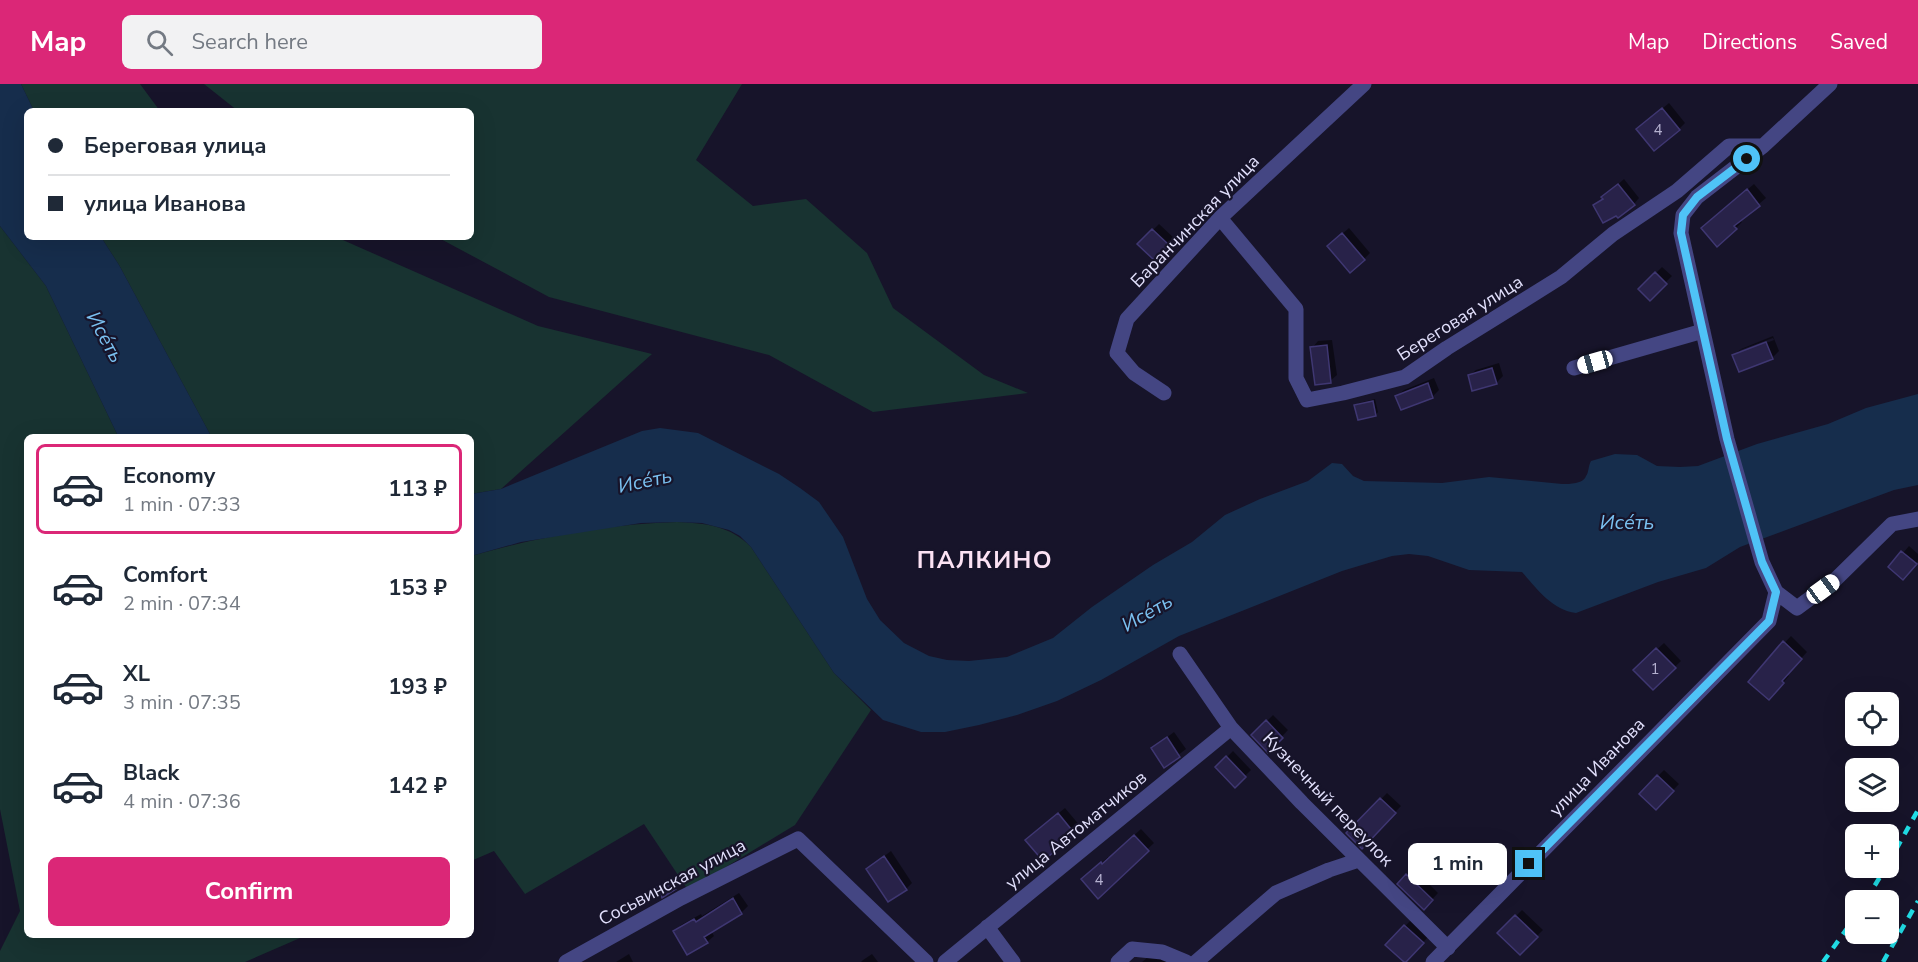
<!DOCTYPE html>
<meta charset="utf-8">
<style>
:root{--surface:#fff;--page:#f2f2f3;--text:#1f2937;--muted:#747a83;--line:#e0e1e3;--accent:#db2777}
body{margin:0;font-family:"Nunito Sans",sans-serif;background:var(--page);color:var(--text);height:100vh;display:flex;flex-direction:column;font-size:22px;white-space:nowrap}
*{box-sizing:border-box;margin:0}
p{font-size:20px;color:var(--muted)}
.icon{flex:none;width:33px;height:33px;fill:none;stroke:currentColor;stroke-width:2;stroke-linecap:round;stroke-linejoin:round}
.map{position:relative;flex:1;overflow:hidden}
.panel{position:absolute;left:24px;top:350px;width:450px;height:504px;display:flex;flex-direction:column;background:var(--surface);border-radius:9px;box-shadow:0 6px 24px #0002}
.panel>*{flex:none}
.guide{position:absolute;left:24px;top:24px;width:450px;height:132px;border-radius:9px;box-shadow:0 6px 24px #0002;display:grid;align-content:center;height:132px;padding:0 24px;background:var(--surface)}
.controls{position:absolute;left:1845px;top:608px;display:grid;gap:12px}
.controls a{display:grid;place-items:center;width:54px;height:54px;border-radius:9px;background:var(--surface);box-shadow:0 6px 24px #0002;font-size:30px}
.end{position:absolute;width:27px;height:27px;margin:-14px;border:8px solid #4fc3f7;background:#111;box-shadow:0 0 0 3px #111}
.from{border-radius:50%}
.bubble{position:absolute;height:42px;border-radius:9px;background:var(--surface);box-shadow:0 6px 24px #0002;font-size:20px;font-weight:700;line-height:42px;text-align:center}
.car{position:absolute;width:18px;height:36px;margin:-18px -9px;border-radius:8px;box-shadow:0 0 4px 2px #0007;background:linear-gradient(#fff 24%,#345 0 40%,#fff 0 76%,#345 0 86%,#fff 0)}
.guide b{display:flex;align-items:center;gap:21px;height:57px;font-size:22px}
.guide b+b{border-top:2px solid var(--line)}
.guide i{width:15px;height:15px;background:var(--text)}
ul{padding:10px 0 0;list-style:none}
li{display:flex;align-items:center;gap:18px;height:90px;margin:0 12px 9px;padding:0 12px;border:3px solid transparent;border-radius:9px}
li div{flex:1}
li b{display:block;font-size:22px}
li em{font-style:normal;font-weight:700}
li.selected{border-color:var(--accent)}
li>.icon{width:54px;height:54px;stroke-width:1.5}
.button{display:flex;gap:12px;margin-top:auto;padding:12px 24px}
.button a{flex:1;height:69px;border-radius:9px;background:var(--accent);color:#fff;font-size:24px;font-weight:700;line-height:69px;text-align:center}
header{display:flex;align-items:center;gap:36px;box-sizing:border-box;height:84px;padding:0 30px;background:var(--accent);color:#fff}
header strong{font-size:28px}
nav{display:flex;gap:33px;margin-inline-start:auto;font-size:21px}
.search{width:420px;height:54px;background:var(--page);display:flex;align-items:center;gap:15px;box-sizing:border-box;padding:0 21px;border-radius:9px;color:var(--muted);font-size:22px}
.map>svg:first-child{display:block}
.green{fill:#183331}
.water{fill:#162d4c}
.shadow{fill:#0007;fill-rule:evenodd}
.building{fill:#282249;stroke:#3f3772;stroke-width:1.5}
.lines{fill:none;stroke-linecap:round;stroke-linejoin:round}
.minor{stroke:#444683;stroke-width:15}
.rail{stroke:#21dee7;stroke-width:4.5;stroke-dasharray:9 8;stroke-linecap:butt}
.route{stroke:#4fc3f7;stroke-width:8}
.labels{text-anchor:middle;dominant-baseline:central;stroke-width:4.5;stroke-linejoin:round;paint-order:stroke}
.number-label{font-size:15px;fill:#b4b0cf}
.street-label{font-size:18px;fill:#e2e0fc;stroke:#17142a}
.water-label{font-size:20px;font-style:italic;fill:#7ac0f0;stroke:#17142a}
.district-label{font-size:24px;font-weight:bold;letter-spacing:1.5px;fill:#fce2f4;stroke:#17142a}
</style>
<header>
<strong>Map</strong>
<div class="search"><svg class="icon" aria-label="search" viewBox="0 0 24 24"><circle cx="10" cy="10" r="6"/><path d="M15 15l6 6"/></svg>Search here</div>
<nav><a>Map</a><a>Directions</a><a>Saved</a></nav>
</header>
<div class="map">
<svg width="1918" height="878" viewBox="0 0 1918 878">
<rect width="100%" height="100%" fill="#17142a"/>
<path class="green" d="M21,0H140L160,27H34Z
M204,0H742L696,76L753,122L806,115L867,169L893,224L984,291L1028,309L873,328L769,271L549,213L437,153H471V27H238Z
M0,142L46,202L118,352H27V850L307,851L245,878H0V867L20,827L0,725Z
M101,153H336L538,242L652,270L501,405L471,410V352H211L119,181Z
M677,438C705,439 731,442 751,463L834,589L871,626L795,741L688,806L644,740L525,810L494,767L471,777V472C538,453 608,440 677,438Z"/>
<path class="water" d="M0,0H21L34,27H27V153H101L119,181L211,352H118L46,202L0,142Z
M1918,310V401L1894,406L1740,463L1706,484L1658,498L1576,529C1552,526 1537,505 1522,488L1469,486L1428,472L1409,470L1392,472L1342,487L1179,552L1101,596L1057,617L1017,631L979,641L945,648H921L883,636L834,589L751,463L740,452L729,446L702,439L677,438L641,439L521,458L471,472V410L501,405L642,347L660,344L698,349L779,390L800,404L819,418L843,453L867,515L880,536L904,559L929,572L947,576L969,577L1007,573L1053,554L1092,523L1153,481L1192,458L1225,431L1260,415L1308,397L1332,379L1342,380L1353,392L1364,397L1442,399L1489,393L1562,400C1570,400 1583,400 1586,392C1589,388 1588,382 1591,377L1615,370L1637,371L1657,382L1680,383L1698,382L1757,360L1828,340L1866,324Z"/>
<path class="shadow" d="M1669,19L1685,39L1679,45L1645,39Z
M1624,95L1639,114L1634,120L1595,121Z
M1754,100L1766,114L1740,136L1742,138L1736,144L1709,138Z
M1159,140L1174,154L1154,174L1139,160Z
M1349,144L1370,169L1364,175L1335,156Z
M1662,183L1672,192L1650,214L1640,205Z
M1773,252L1779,267L1772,274L1734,271L1741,265ZM1773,254L1774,256L1740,269V266Z
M1332,256L1337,291L1330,297L1312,264L1318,257Z
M1499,279L1503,292L1496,299L1469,292L1476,286Z
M1434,294L1439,306L1433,312L1402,324L1397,312L1404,306Z
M1375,315L1378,328L1376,331L1356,321L1359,319Z
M1909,462L1918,470V477L1909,488L1903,469Z
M1791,552L1807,568L1787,590L1789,592L1769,614L1771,573Z
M1664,559L1681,577L1653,604L1635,586Z
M1273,631L1288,646L1268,667L1253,651Z
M1174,648L1186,665L1164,682L1153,664Z
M1233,667L1251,686L1235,702L1217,683Z
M1664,686L1679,700L1656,724L1641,709Z
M1387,709L1401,722L1362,763L1348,749Z
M1065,724L1081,743L1043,775L1034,749Z
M1141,745L1154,759L1098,812L1089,789L1108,773L1109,774Z
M891,767L912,799L906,805L867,785Z
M1414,785L1438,809L1424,824L1399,800Z
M675,795L678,801L675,804H659Z
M739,809L748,822L741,829L711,847L714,852L707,858L675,847L681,841L701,830L702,832Z
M1522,826L1543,846L1520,869L1499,849Z
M1411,836L1429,852L1405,877L1387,861Z
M1159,864L1176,878H1142Z
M629,870L633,878H616Z
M872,870L878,878H861L863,876Z"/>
<path class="building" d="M1662,24L1680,46L1654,67L1636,45Z
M1618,100L1635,121L1618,134L1616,132L1603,139L1593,121L1603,115L1601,113Z
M1747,105L1760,122L1734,142L1737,145L1717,163L1701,144Z
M1152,145L1169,161L1154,176L1137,160Z
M1342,149L1365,176L1350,189L1327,162Z
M1655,188L1667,200L1650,217L1638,205Z
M1766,258L1773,275L1739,288L1732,271Z
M1327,261L1331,299L1315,301L1310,263Z
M1492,284L1497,300L1472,307L1468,291Z
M1428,299L1433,314L1401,326L1395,312Z
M1373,317L1376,332L1358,336L1354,321Z
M1901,467L1917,480L1903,496L1888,483Z
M1783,557L1802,575L1782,597L1784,599L1769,616L1748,598Z
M1656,564L1676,584L1653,606L1633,586Z
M1266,636L1283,654L1268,669L1251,651Z
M1167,653L1180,673L1164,684L1151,664Z
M1226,672L1246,693L1235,704L1215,683Z
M1657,691L1674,707L1656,726L1639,710Z
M1380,714L1396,729L1362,765L1346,749Z
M1058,729L1075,750L1043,777L1025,756Z
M1134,751L1149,767L1098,815L1081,795L1101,778L1102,780Z
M884,772L907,806L888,818L866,785Z
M1406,790L1433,816L1424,826L1397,800Z
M672,796L676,805L662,814L657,803Z
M733,814L742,830L704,853L708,859L687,871L673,847L694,835L696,838Z
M1515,831L1538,853L1520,871L1497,849Z
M1404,841L1424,859L1406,878H1404L1385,861Z"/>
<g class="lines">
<path class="minor" d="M1220,134L1296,225V294L1307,316L1343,309L1405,293L1447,264L1561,193L1613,150L1677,107L1729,62H1763
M1574,284L1703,247
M1164,309L1134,289L1117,269L1127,235L1220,134L1364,0
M1776,508L1797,524L1836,495L1892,440L1918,435
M1180,570L1231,644L1302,719L1448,864
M987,843L1013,878
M566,878L681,814L798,755L926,878
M945,878L1231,644
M1118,878L1132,865L1162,868L1186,878
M1196,878L1276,809L1329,786L1359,776
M1433,878L1769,537L1776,508L1762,478L1727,355L1681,149L1683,131L1697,113L1763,62L1830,0"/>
<path class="rail" d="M1888,780L1918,726
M1866,816L1886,783
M1823,878L1856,832
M1883,878L1918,817"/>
</g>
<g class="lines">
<path class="route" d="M1529,780L1769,537L1776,508L1762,478L1727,355L1681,149L1683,131L1697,113L1747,75"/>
</g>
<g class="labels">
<g class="number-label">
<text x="1658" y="46">4</text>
<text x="1655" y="585">1</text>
<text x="1099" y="796">4</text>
</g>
<g class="street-label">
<text transform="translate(1195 137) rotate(-46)">Баранчинская улица</text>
<text transform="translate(1460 234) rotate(-32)">Береговая улица</text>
<text transform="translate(1597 683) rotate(-46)">улица Иванова</text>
<text transform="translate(1328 715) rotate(46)">Кузнечный переулок</text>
<text transform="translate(1076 746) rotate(-39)">улица Автоматчиков</text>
<text transform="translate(672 798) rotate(-28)">Сосьвинская улица</text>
</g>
<g class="water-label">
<text transform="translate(105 253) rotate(61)">Исе́ть</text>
<text transform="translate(645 397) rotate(-12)">Исе́ть</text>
<text x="1627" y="438">Исе́ть</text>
<text transform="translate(1147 529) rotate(-30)">Исе́ть</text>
</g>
<g class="district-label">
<text x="985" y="476">ПАЛКИНО</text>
</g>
</g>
</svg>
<div class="controls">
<a><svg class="icon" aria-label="locate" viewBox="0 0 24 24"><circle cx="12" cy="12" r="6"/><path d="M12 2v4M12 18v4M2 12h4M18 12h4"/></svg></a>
<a><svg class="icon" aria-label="layers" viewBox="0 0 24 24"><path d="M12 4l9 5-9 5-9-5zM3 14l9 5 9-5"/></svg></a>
<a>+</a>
<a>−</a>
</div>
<i class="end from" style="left:1747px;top:75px"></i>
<i class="end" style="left:1529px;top:780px"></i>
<div class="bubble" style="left:1408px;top:759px;width:99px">1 min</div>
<i class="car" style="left:1595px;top:278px;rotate:254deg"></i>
<i class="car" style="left:1823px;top:505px;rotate:54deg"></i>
<div class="guide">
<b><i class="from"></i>Береговая улица</b>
<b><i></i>улица Иванова</b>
</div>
<section class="panel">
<ul>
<li class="selected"><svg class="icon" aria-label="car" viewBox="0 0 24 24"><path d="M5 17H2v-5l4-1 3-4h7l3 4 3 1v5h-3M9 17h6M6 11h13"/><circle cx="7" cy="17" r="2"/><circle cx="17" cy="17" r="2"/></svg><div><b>Economy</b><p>1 min · 07:33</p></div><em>113 ₽</em></li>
<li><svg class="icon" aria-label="car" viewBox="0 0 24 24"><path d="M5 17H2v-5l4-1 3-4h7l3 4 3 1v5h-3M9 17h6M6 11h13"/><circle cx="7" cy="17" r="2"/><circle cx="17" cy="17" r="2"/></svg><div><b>Comfort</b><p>2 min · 07:34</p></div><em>153 ₽</em></li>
<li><svg class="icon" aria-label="car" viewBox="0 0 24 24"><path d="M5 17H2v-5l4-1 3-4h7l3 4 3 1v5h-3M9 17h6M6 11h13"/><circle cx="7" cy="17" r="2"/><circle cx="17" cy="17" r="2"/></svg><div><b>XL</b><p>3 min · 07:35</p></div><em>193 ₽</em></li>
<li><svg class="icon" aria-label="car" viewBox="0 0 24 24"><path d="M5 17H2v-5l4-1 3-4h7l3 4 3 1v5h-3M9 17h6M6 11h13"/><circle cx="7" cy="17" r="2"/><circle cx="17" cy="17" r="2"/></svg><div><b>Black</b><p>4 min · 07:36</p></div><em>142 ₽</em></li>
</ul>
<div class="button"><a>Confirm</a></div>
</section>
</div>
